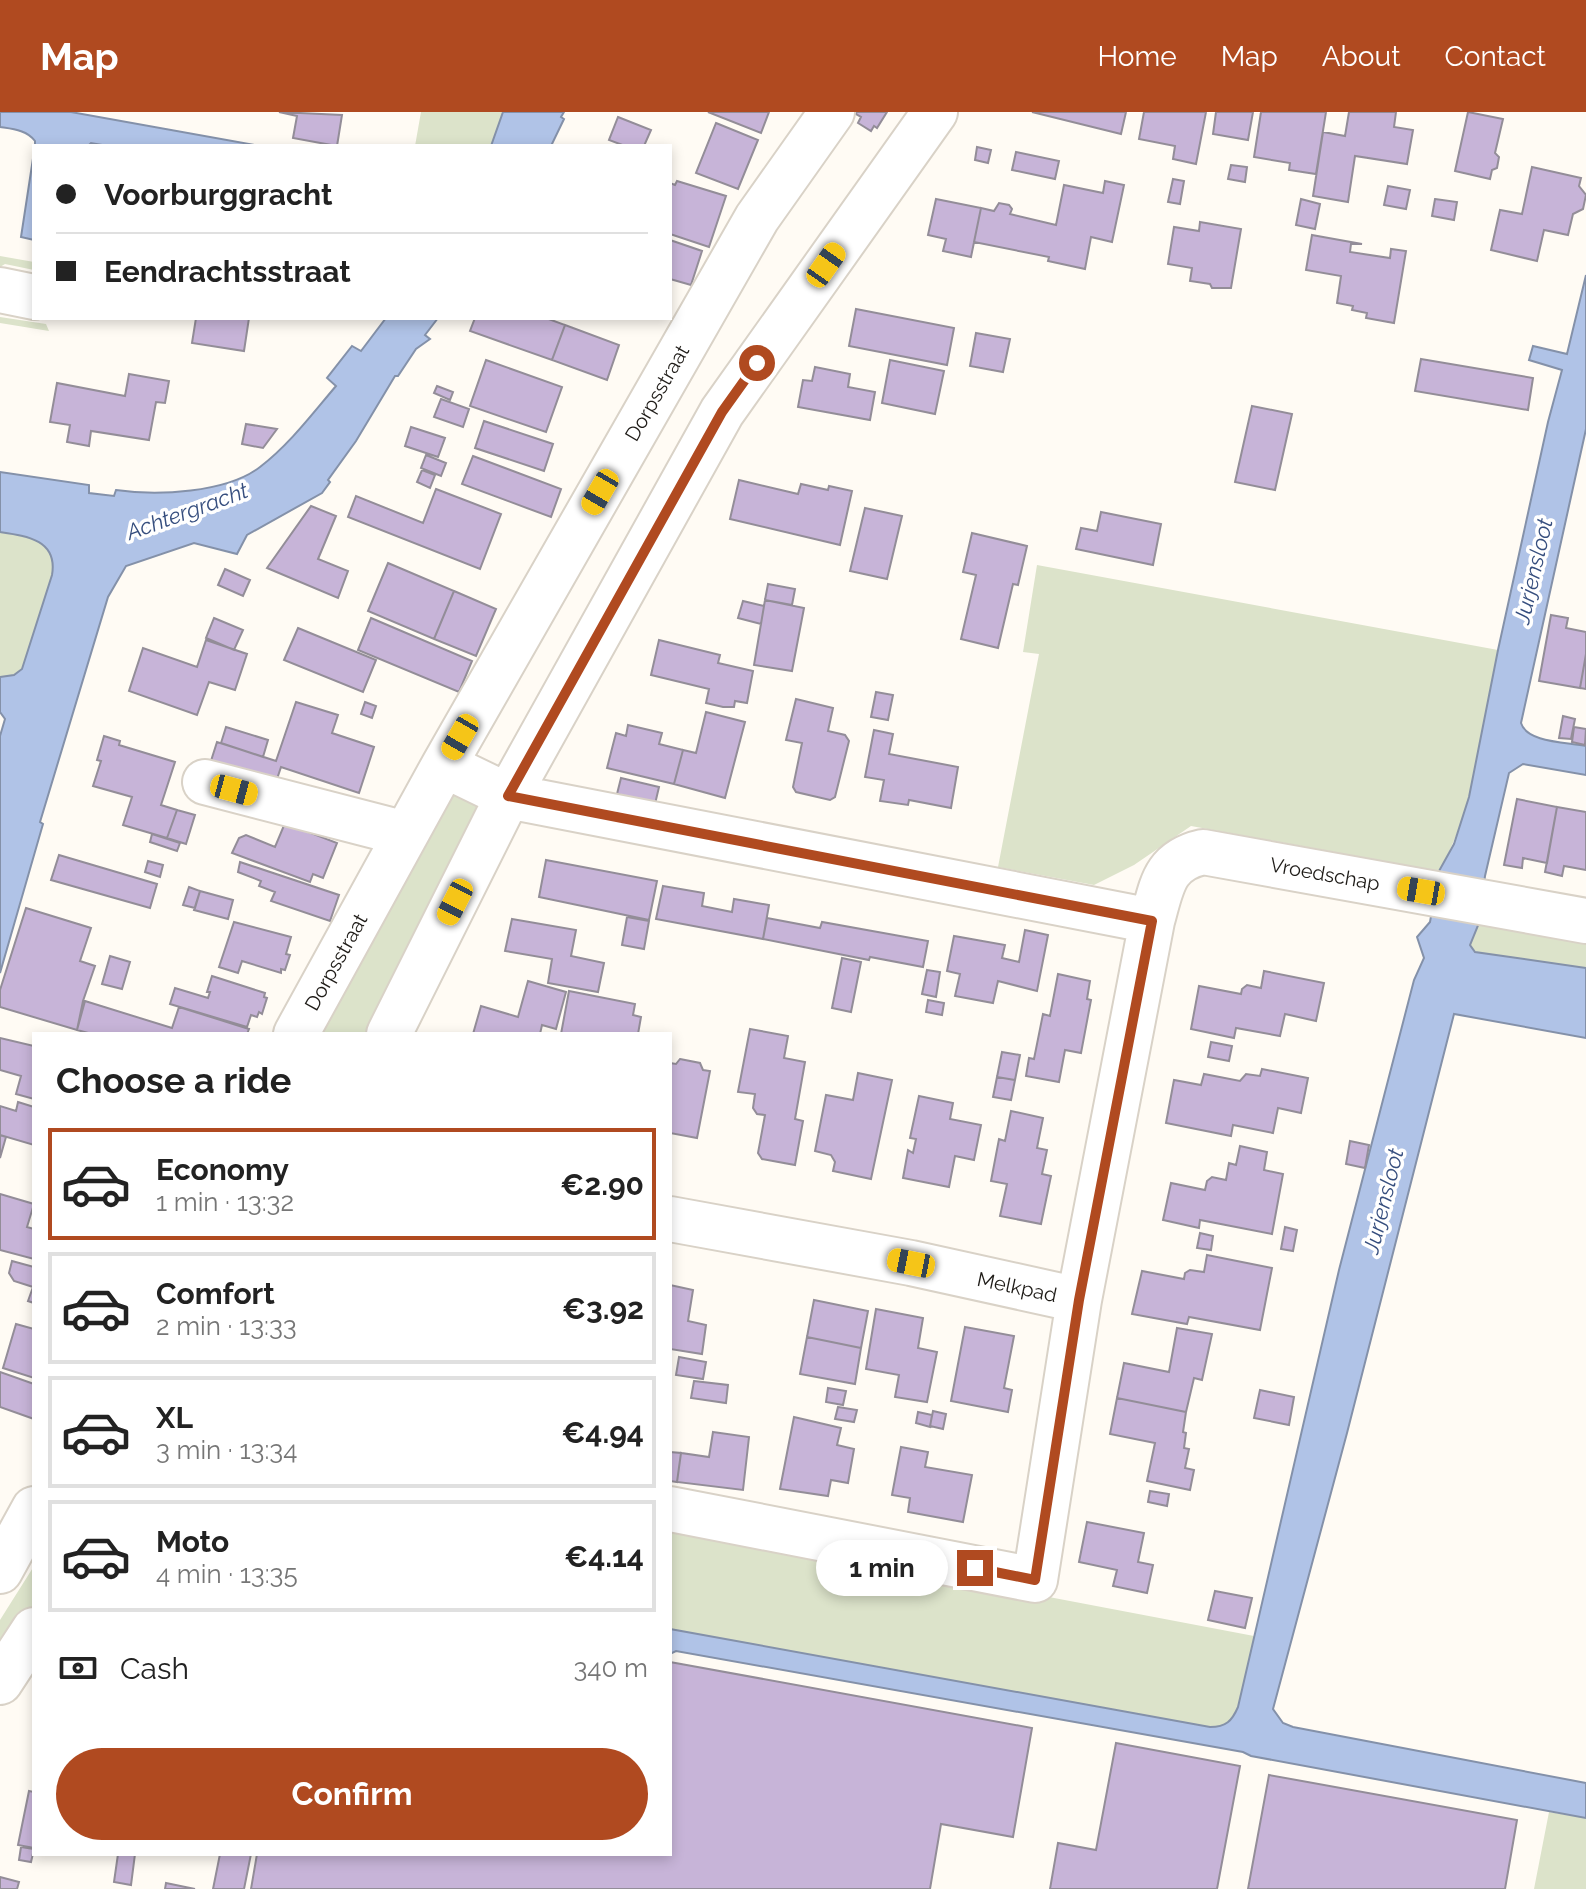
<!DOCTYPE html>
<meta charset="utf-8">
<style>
:root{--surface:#fff;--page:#f2f2f2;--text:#222;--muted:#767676;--line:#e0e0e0;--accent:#b04a20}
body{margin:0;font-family:Raleway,sans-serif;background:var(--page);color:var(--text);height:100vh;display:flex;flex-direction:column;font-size:30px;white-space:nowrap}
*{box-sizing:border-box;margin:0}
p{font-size:26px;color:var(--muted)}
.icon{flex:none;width:44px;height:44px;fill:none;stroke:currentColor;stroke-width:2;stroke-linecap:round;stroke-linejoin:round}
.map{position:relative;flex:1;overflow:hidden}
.sheet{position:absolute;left:32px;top:920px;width:640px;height:824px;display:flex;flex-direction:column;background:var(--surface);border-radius:0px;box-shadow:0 4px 12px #0003}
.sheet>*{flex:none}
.guide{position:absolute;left:32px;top:32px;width:640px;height:176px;border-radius:0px;box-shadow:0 4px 12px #0003;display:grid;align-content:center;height:176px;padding:0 24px;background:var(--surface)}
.end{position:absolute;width:36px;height:36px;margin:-18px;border:10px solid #b04a20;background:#fff;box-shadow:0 0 0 4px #fff}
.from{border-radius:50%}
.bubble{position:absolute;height:56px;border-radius:28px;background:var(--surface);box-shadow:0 4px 12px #0003;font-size:26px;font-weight:700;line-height:56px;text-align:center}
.car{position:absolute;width:24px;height:48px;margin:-24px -12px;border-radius:10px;box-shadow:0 0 6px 2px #0007;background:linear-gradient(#f5c518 24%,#345 0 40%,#f5c518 0 76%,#345 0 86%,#f5c518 0)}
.guide b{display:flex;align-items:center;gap:28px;height:76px;font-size:30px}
.guide b+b{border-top:2px solid var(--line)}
.guide i{width:20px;height:20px;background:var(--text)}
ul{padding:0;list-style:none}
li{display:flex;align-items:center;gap:24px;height:112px;margin:0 16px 12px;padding:0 8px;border:4px solid var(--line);border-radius:0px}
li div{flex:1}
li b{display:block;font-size:30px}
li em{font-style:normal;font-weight:700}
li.selected{border-color:var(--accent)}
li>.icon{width:72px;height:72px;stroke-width:1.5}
h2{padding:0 24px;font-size:36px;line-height:96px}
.pay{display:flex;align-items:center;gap:20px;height:88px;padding:0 24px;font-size:30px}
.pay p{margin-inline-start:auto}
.primary-button{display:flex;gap:16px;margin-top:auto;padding:16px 24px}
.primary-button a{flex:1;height:92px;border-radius:48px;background:var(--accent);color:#fff;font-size:32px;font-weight:700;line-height:92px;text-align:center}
header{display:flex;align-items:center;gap:48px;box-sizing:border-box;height:112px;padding:0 40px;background:var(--accent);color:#fff}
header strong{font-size:38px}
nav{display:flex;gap:44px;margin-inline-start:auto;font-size:28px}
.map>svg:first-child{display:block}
.green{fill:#dce3ca}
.water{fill:#b0c3e7;stroke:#8491a9;stroke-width:2}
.building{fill:#c7b4d8;stroke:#938d98;stroke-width:2}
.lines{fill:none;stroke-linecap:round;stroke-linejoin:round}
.minor-casing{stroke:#d9d2c7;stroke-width:48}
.minor{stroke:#fff;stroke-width:44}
.route{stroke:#b04a20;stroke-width:10}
.labels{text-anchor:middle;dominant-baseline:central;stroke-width:7;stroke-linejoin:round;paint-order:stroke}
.street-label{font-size:20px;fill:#1e1b17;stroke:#fff}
.water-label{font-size:22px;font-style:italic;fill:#364e7e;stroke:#fff}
</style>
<header>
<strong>Map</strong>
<nav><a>Home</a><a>Map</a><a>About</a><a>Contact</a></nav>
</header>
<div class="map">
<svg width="1586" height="1777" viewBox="0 0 1586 1777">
<rect width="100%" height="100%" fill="#fffbf4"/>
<path class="green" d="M421,0H503L491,34H415Z
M0,144L34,150V158L5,152L0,155Z
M0,205L46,212L49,219L0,211Z
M0,420C27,424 58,428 52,463L22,557L14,563L0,565Z
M1037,453L1498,538C1483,612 1477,693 1439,759L1191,714L1134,753L1094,773L998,755L1039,542L1023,540Z
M457,679L482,695L370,922H322L440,688Z
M1478,812L1586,832V856L1475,840L1470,833Z
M670,1413L1254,1524C1249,1546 1245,1588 1233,1606C1228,1613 1219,1615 1210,1615L670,1517Z
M34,1454V1500L0,1545V1508Z
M1549,1700L1586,1706V1777H1534Z"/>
<path class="water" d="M0,0H71L260,34H108L91,31L88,34H35V29C27,18 13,17 0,15Z
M503,0H564L561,5L564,7L551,34H491Z
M34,40V128L21,125Z
M1586,163V317L1521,611C1527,631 1568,630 1586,634V663L1523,652L1509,661L1485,764L1479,811L1470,833L1475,840L1586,856V926L1454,902L1347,1321L1273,1597L1283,1611L1293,1615L1586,1671V1706L1251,1644L1243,1640L676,1539L670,1542V1517L1210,1615C1226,1615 1232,1609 1238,1595L1339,1158L1414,868L1424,846L1417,825L1430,810L1439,759L1454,732L1469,685L1498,538L1548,310L1562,258L1529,248L1533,234L1567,242Z
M386,206H438L425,223L430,227L416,237L398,264H395L356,329L328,368L330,370L322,381L247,423L237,442L194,431L126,454L108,485L40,710L43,712L0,861V624L5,607L0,600V565L14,563L22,557L52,463C58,428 27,424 0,420V360L89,373V381L114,384L116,378C157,384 226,381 260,355C289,333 313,301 336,274L327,266L352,234L361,239Z"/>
<path class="building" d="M279,0L342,3L337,34L293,26L297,4Z
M708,0H769L761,21Z
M857,0H887L877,16L874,14L871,19L858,11L861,5L856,2Z
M1032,0H1126L1121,22Z
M1144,0H1206L1196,52L1173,47L1175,34L1139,27Z
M1216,0H1253L1248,28L1213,22Z
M1261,0H1326L1316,62L1289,58L1290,51L1254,45Z
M1349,0H1396L1394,15L1413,18L1407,52L1355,44L1348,90L1313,84L1323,20L1345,24Z
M1468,0L1503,7L1495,41L1499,45L1497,56L1492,58L1490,67L1455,59Z
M618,5L651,18L644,34H625L609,28Z
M716,11L758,28L738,77L696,61Z
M977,35L991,38L988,51L975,48Z
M1016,40L1059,49L1055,67L1012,58Z
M1231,53L1247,55L1245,70L1228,67Z
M1532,55L1581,66L1579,74L1586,83L1583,97L1573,102L1568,123L1544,118L1537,149L1491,138L1500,98L1522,102Z
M1173,67L1184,69L1180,92L1168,90Z
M677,69L726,84L709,135L670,122V71L675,73Z
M1105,69L1124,73L1112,130L1091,125L1085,157L1048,149L1049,145L974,130L981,96L994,99L999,91L1009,93L1012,97L1010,102L1056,113L1064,73L1103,81Z
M1388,74L1410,78L1406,97L1384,93Z
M936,87L981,96L971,145L943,139L946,127L928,123Z
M1301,87L1320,92L1315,117L1296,113Z
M1435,87L1457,90L1454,108L1432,104Z
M1200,110L1241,117L1231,176H1212L1210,172L1190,169L1192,156L1168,152L1174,115L1199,119Z
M1312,123L1362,132H1351L1350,140L1390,146L1391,137L1406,139L1394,211L1366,206L1367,201L1352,198L1353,194L1337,191L1341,164L1306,158Z
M670,128L702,139L691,173L670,167Z
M856,197L954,216L947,253L849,234Z
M196,206H249L244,239L192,231Z
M475,206H546L565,213L552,248L470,219Z
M565,213L619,233L607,268L552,248Z
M976,221L1010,227L1003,260L970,254Z
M1421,247L1533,266L1528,298L1415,279Z
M486,248L562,275L546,320L470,294Z
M890,248L944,259L935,302L882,291Z
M815,255L850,262L848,275L875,280L870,308L798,295L803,268L812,269Z
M129,262L169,269L165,291L156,290L149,328L91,319L89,334L67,330L70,313L50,310L57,271L125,284Z
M437,274L453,280L450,288L434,281Z
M441,287L469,297L463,315L434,305Z
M1252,294L1292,302L1275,378L1235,370Z
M484,309L553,332L544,359L475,336Z
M246,312L277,317L263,336L242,332Z
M411,315L445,326L438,345L405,334Z
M426,343L446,351L441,364L421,356Z
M473,344L561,377L551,405L462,372Z
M422,358L435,363L430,376L417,370Z
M739,368L798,382L801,372L828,378L829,374L852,379L840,433L730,407Z
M436,377L501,402L480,457L348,405L356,384L423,411Z
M311,394L336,404L318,447L348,459L338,486L267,456Z
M865,396L902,404L887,467L850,459Z
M1101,400L1161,412L1153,453L1076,437L1081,416L1097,419Z
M972,421L1027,434L1018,473L1013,472L998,536L961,527L976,463L963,460Z
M388,451L454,479L434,527L368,499Z
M225,457L250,468L243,484L218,473Z
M768,472L795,477L792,493L765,488Z
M454,479L496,497L476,544L434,527Z
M765,488L804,496L792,559L754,553Z
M743,489L764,494L761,512L738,506Z
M1551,503L1568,506L1566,516L1586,520V542L1580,576L1539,569Z
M214,506L243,518L234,538L206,526Z
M371,506L472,549L459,580L358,538Z
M298,516L376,548L363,580L284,548Z
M206,528L247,542L235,578L209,570L197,603L129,579L143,536L197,555Z
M659,528L720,543L718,551L753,559L747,591L735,589L734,595H723L706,591L709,577L651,563Z
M1586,542V577L1580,576Z
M876,580L893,583L888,608L871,605Z
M796,587L833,596L828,619L845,623L849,629L835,685L830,688L796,680L793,675L802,631L786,628Z
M296,590L338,603L332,621L374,635L359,681L281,655L275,673L210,652L217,630L276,649Z
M365,590L376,594L372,606L361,602Z
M706,600L745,610L725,686L674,672L683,638L696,641Z
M1563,604L1575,607L1571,627L1559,626Z
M628,613L662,621L659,632L683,638L674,672L607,656L616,621L626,624Z
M226,615L268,628L263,645L221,631Z
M1574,615L1586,617L1585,633L1572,630Z
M874,618L893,622L889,642L958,655L951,696L909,688L908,693L880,689L884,668L865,665Z
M104,624L120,629L119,633L175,650L161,693L177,698L167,726L123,713L132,685L93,674L101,649L97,648Z
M621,666L659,675L655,692L617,682Z
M1517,687L1557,695L1547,751L1523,746L1522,756L1504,753Z
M1557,695L1586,700V758L1564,754L1562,764L1545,760Z
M177,698L195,703L186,732L167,726Z
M285,711L337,731L323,766L313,762L310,770L232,741L239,726L246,723L275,735Z
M152,722L180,731L177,739L150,730Z
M59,743L157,772L150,796L51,768Z
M546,748L657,769L649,808L539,785Z
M148,749L163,753L160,765L145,760Z
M240,750L339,783L330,809L271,789L275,780L259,774L261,769L238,760Z
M663,774L704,781L702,794L732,800L734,787L769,793L763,827L656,807Z
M189,775L200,779L195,796L183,793Z
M200,779L233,788L228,807L194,798Z
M26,796L91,816L80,849L95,854L83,889L77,918L0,895V878Z
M627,805L649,809L644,837L622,833Z
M767,806L820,816L822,810L928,829L923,855L870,845L869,848L763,827Z
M512,807L576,818L571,844L604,851L598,880L548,871L552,847L505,839Z
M234,810L291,825L286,842L290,843L285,858L281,857V861L242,849L238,861L219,855Z
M1025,818L1048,823L1037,879L998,869L993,891L955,884L960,862L947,859L954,824L1005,833L1002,846L1019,850Z
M110,844L130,850L122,877L102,872Z
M842,846L861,850L851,900L832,896Z
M927,858L940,860L936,885L922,882Z
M1264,859L1324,871L1316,909L1285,902L1280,924L1236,916L1234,926L1191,917L1199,874L1241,882L1242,877L1247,873L1261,876Z
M1058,862L1090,869L1087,887L1091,888L1081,941L1065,938L1059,970L1026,964L1029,946L1034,947L1043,902L1050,904Z
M212,864L265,881L264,885L267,886L262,902L259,900L257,905L251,903L247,915L170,892L175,876L208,886L210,880H207Z
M528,869L566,880L556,917L542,913L540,922H473L481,894L518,905Z
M569,879L635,892L633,903L641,905L638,922H561Z
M928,888L944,891L942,903L926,900Z
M85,889L172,916L179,895L249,917L247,922H92L77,918Z
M750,917L788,924L784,946L805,950L795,1007L803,1009L795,1053L762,1047L758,1041L765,1003L757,1002L753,996L755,982L738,980Z
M0,926L34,934V987L16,982L21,964L0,958Z
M1211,930L1232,934L1229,949L1208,945Z
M1002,940L1020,943L1015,968L997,965Z
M680,947L700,951L703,958L710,959L697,1026L670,1021V951L676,952Z
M1262,957L1308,966L1301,1001L1278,996L1273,1021L1233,1013L1231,1024L1166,1011L1174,968L1201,973L1204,962L1240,969L1246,962L1260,964Z
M858,961L892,968L871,1067L833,1059L835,1050L831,1043L815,1039L826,983L853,988Z
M997,965L1015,968L1011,988L993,985Z
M919,984L953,991L950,1007L981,1013L974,1048L955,1044L949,1075L903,1066L908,1038L913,1041L916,1027L910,1026Z
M18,990L34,995V1033L0,1023V994L16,999Z
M1011,999L1043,1006L1037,1036L1047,1038L1042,1062L1051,1064L1041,1112L1000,1104L1007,1072L991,1069L999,1027L1005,1029Z
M0,1023L6,1025L0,1046Z
M1350,1029L1369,1033L1365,1056L1346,1052Z
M1240,1034L1267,1040L1264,1058L1283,1062L1272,1122L1200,1108L1199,1116L1163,1108L1171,1071L1205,1078L1207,1069L1212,1065L1226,1068L1229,1051L1236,1053Z
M0,1082L34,1092L27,1115L34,1117V1147L0,1138Z
M1285,1115L1297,1118L1293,1139L1281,1137Z
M1200,1121L1213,1124L1211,1138L1197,1136Z
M1207,1143L1272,1156L1260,1218L1189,1205L1187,1212L1132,1202L1142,1159L1184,1167L1185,1161L1190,1158L1204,1160Z
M12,1149L34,1155V1191L28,1189L33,1175L14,1169L9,1161Z
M670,1173L693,1178L688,1209L706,1213L702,1242L670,1237Z
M814,1188L868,1199L861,1236L807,1225Z
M876,1197L923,1206L918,1236L937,1240L927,1290L895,1285L899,1263L866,1257Z
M16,1212L34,1217V1266L3,1256Z
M965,1215L1014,1224L1004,1276L1012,1278L1008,1300L951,1289Z
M1177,1216L1212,1222L1202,1268L1194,1266L1186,1300L1117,1286L1124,1251L1169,1260Z
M807,1225L861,1236L855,1272L800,1262Z
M679,1245L706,1250L703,1267L676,1263Z
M0,1260L34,1272V1307L0,1295Z
M694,1269L728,1273L726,1291L691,1286Z
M828,1276L846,1279L843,1293L826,1290Z
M1260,1278L1294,1285L1289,1313L1254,1306Z
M1117,1286L1186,1300L1183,1320L1186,1321L1184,1336L1189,1337L1185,1356L1194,1358L1190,1378L1147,1369L1155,1331L1110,1322Z
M838,1295L857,1298L854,1310L835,1307Z
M933,1299L946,1302L943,1317L930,1314Z
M918,1300L932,1303L930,1315L916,1311Z
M794,1305L841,1316L837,1333L854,1337L848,1371L831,1368L828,1384L780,1377Z
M713,1320L749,1325L743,1378L677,1370L681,1341L709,1345Z
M901,1335L928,1340L925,1355L972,1363L963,1410L908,1400L910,1386L892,1383Z
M670,1340L681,1341L677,1370L670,1369Z
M1150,1379L1169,1382L1167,1394L1148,1390Z
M1087,1410L1144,1421L1138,1450L1153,1453L1147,1481L1113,1474L1117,1458L1079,1450Z
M1215,1479L1252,1486L1245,1516L1208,1508Z
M670,1550L1032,1616L1013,1725L941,1712L930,1777H251L257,1742H670Z
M1116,1631L1240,1654L1217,1777H1050L1058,1731L1096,1738Z
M1269,1663L1517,1708L1505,1777H1248Z
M29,1679L34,1680V1736L18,1733Z
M21,1735L34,1737L31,1750L19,1748Z
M118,1742H135L131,1773L114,1770Z
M220,1742H251L244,1777H213Z
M0,1765L19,1770L17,1777H0Z
M166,1771L195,1777H165Z"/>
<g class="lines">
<g class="minor-casing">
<path id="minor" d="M0,178L34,185
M444,653L508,684L1152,809
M205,670L406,722
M296,922L444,653L757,106L832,0
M389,922L508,684L722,300L935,0
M670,1107L911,1151L1079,1188L1152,809C1162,774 1163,749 1203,740L1586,809
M670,1397L1035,1468L1079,1188
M0,1459L34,1397
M0,1570L34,1518"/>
</g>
<use href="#minor" class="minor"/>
</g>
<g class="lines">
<path class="route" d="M757,251L722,300L508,684L1152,809L1079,1188L1035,1468L975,1456"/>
</g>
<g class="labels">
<g class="street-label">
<text transform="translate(657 281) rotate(-60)">Dorpsstraat</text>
<text transform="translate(1325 762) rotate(10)">Vroedschap</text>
<text transform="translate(336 850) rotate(-61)">Dorpsstraat</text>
<text transform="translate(1017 1175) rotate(12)">Melkpad</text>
</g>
<g class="water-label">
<text transform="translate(187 399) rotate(-20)">Achtergracht</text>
<text transform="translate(1533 459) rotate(-77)">Jurjensloot</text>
<text transform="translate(1383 1089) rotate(-76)">Jurjensloot</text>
</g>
</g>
</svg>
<i class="end from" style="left:757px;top:251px"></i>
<i class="end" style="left:975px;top:1456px"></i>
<div class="bubble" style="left:816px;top:1428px;width:132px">1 min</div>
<i class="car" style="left:826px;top:153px;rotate:35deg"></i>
<i class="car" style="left:600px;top:380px;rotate:210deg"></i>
<i class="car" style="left:460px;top:625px;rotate:210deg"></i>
<i class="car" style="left:234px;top:678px;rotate:105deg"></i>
<i class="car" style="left:1421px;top:779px;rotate:280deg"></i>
<i class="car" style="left:455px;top:790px;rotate:207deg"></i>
<i class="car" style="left:911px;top:1151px;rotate:281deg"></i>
<div class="guide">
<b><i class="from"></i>Voorburggracht</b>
<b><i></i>Eendrachtsstraat</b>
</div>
<section class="sheet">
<h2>Choose a ride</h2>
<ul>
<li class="selected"><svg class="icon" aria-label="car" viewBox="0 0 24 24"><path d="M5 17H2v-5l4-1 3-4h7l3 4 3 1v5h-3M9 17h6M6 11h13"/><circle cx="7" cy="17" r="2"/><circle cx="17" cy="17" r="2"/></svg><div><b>Economy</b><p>1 min · 13:32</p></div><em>€2.90</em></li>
<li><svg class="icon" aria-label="car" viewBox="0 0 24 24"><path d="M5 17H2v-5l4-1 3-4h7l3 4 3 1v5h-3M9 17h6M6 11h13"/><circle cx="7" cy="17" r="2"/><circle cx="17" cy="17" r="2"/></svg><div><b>Comfort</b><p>2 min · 13:33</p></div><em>€3.92</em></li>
<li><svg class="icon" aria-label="car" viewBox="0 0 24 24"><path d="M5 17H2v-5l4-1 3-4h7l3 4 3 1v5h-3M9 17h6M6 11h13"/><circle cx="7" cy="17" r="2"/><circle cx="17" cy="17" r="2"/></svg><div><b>XL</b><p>3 min · 13:34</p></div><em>€4.94</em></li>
<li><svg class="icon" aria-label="car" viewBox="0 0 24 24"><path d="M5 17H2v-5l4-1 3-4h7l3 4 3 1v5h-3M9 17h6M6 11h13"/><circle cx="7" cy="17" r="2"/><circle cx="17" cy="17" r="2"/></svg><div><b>Moto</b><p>4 min · 13:35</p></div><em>€4.14</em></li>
</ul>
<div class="pay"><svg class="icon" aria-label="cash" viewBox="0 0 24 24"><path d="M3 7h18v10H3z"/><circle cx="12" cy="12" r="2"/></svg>Cash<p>340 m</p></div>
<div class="primary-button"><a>Confirm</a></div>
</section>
</div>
